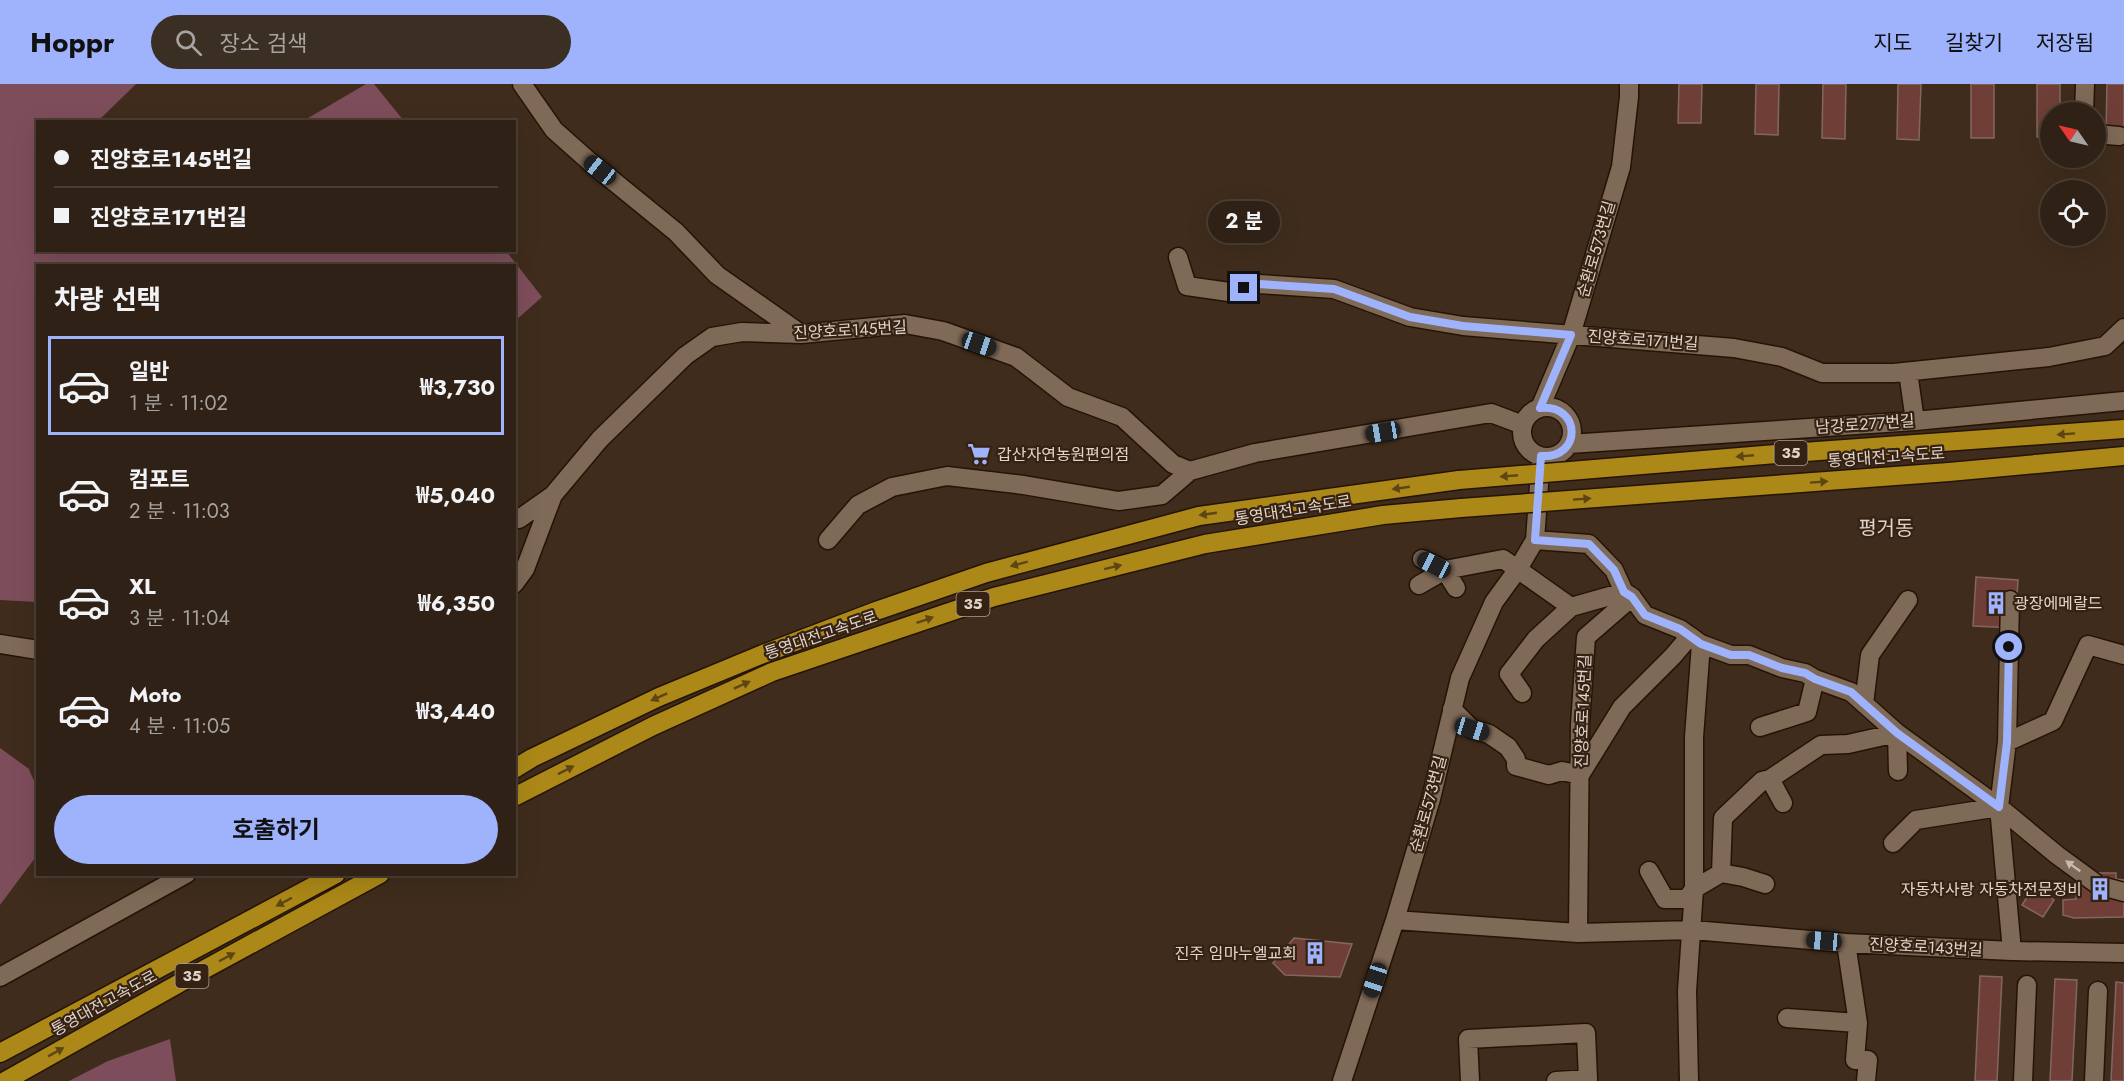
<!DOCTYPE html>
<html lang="ko">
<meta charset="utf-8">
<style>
:root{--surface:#2f2115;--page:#3b2e22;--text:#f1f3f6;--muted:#a7a3a0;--line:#4a3e34;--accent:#9fb3fd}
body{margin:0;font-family:Jost,"Noto Sans KR",sans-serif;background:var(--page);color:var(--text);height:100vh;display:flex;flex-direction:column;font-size:22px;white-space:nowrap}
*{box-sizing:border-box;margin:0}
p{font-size:20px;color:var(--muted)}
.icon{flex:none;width:33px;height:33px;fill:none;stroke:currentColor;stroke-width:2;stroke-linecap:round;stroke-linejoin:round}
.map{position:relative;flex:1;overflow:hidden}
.details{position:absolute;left:36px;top:180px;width:480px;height:612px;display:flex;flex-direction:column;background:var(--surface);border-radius:0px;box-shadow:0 6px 24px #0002,0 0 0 2px var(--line)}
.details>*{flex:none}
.banner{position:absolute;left:36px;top:36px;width:480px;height:132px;border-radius:0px;box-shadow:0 6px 24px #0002,0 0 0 2px var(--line);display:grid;align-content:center;height:132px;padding:0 18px;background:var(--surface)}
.needle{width:39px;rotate:304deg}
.tools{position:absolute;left:2040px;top:18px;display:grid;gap:12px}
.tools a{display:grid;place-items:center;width:66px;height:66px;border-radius:50%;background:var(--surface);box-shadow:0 6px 24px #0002,0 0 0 2px var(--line);font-size:30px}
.end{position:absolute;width:27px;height:27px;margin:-14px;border:8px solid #9fb3fd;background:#111;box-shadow:0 0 0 3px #111}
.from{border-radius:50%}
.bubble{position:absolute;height:42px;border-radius:21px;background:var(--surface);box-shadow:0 6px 24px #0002,0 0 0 2px var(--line);font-size:20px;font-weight:700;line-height:42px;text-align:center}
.car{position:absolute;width:18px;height:36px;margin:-18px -9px;border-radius:8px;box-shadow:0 0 4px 2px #0007;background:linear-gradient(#222 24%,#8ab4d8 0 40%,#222 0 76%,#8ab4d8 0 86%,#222 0)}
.banner b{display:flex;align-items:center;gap:21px;height:57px;font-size:22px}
.banner b+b{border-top:2px solid var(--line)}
.banner i{width:15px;height:15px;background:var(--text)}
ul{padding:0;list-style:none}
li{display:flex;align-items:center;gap:18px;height:99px;margin:0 12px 9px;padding:0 6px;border:3px solid transparent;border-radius:0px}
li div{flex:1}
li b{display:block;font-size:22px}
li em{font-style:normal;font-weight:700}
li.selected{border-color:var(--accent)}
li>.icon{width:54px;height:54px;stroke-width:1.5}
h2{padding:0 18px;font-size:27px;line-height:72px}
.cta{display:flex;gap:12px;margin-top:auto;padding:12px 18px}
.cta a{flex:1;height:69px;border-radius:36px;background:var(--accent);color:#111;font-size:24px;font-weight:700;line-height:69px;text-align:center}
header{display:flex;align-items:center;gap:36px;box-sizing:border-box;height:84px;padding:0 30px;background:var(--accent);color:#111}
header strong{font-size:28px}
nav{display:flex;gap:33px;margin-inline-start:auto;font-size:21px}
.search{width:420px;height:54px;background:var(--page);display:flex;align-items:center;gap:15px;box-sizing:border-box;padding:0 21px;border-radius:33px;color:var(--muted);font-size:22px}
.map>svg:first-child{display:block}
.forest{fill:#7e4d5b}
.building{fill:#6f3f37;stroke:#836661;stroke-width:1.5}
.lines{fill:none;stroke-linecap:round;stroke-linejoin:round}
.minor-casing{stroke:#251405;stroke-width:21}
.highway-casing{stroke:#251405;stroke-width:21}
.minor{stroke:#7f6957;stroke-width:18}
.highway{stroke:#ab8817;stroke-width:18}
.highway-bridge-casing{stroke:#251405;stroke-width:21;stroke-linecap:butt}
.highway-bridge{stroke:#ab8817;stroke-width:18}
.oneway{fill:#5e4614}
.oneway2{fill:#c8b8ad}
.route{stroke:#9fb3fd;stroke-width:8}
.labels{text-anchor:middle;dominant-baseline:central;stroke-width:4.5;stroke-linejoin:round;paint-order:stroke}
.shield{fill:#352213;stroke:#ad9e93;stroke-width:1.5}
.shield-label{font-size:15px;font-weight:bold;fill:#e0d3ca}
.street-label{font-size:16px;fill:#e0d3ca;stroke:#352213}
.poi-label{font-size:16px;fill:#e0d3ca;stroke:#352213;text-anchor:start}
.quarter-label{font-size:20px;fill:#e0d3ca;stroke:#352213}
</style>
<header>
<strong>Hoppr</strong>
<div class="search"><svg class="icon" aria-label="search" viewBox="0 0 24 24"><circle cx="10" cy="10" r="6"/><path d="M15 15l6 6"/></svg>장소 검색</div>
<nav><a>지도</a><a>길찾기</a><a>저장됨</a></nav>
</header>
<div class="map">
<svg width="2124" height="997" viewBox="0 0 2124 997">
<rect width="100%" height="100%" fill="#3f2c1c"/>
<path class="forest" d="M0,0H136L98,37L38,38V166L506,167L542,213L515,237L514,182H38L37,518L0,516Z
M366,0H374L404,37H303Z
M0,664L29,685L37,704L38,770L0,821Z
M170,955L176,997H69L108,977Z"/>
<path class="building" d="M1679,0H1702L1701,39H1678Z
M1756,0H1779L1778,51L1755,50Z
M1823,0H1846L1845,55L1822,54Z
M1898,0H1921L1919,56L1897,55Z
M1971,0H1994V54H1971Z
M2037,0H2060V28H2050V53H2037Z
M2107,0H2124V46H2106Z
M1976,493L2018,496L2015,544L1973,542Z
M2076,789H2116V795L2124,796V833L2074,834L2063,831V816L2076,815Z
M2034,802L2054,816L2043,833L2022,821Z
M1294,854L1352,860L1340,893L1285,891L1273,879Z
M1980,892L2002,893L1997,997H1975Z
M2055,895L2077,896L2072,997H2050Z
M2116,898L2124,899V997H2111Z"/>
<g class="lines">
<g class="minor-casing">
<path id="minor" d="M522,0L554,46L590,78L676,148L717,191L801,250
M2084,28L2085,0
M2096,50L2119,52
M1178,173L1187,202L1229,208L1259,200L1334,205L1410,233L1463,242L1734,264L1782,273L1822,289H1894L2049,273L2105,262L2124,244
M1908,288L1915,337
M1522 348a25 25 0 1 1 50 0a25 25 0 1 1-50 0Z
M1540,324L1571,251L1621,83L1629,13V0
M1569,360L1915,337L2124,317
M514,434L519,435L553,411L600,355L685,272L712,253L742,248L801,250L905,240L943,247L1016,273L1068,313L1122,333L1173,380L1190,387L1255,369L1491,329L1523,341
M828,456L858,421L892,403L947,392L1024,401L1119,417L1162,411L1190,387
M1535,456L1589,460L1614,486L1624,508L1632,513
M514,500L525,485L553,411
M1419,501L1445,486L1422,475
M1456,504L1445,486L1503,475L1571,523L1624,508
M2010,516L2007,658L1999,723L2012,867
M0,560L38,566
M1522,609L1509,590L1536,555L1571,523
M1864,620L1870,571L1908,516
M1452,625L1472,645L1489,650L1508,663L1516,675V682L1549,691L1562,687L1580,691
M1760,643L1807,628L1815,595
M2007,658L2053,637L2088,561L2124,571
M1580,691L1622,623L1673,572L1690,552L1694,555
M1770,695L1783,719
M1893,759L1916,736L1999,723
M1649,787L1665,815H1687L1694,805L1721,789L1723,734L1762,697L1770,695L1821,661L1848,660L1897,649L1898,687
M1721,789L1743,793L1765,800
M1395,836L1578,849L1693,846L1846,859L2012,867L2124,869
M1578,849L1580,641L1586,553L1632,513L1645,531L1680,545L1701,560L1731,571H1749L1782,584L1805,589L1815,595L1851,608L1897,649L1999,723L2057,771L2098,801L2124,808
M1846,859L1858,939L1855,976H1868L1866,997
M0,893L186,790
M1787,934L1858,939
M1342,997L1395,836L1431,715L1460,594L1494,518L1518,485L1535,456L1541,373
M1470,997L1468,955L1586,949L1588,995L1556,997
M1689,997L1687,907L1694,805V653L1701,560
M2023,997L2027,901
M2094,997L2098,907"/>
</g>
<g class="highway-casing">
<path id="highway" d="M514,685L532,674L659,613L763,570L876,527L986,489L1199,432L1459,396
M514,713L653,642L772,588L994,513L1205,460L1383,431L1461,424
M0,969L336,790
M5,997L194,891L380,790"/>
</g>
<use href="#minor" class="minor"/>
<use href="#highway" class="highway"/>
<g class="highway-bridge-casing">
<path id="highway-bridge" d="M1459,396L1776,370L2124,345
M1461,424L1949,388L2124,372"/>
</g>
<use href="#highway-bridge" class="highway-bridge"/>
</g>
<defs><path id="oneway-solid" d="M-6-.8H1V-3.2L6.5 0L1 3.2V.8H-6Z" transform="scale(1.5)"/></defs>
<g class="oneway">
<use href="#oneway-solid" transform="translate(2066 350) rotate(176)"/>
<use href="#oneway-solid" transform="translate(1745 372) rotate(175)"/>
<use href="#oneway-solid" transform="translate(1509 392) rotate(175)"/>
<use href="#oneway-solid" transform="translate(1819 398) rotate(-4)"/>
<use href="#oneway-solid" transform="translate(1401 404) rotate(172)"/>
<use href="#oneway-solid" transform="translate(1582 415) rotate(-4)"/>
<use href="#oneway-solid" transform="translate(1208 430) rotate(172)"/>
<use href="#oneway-solid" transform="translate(1019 480) rotate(165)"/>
<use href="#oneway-solid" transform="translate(1113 483) rotate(-14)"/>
<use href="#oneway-solid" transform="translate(925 536) rotate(-19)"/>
<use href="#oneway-solid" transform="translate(742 601) rotate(-24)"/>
<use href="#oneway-solid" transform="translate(659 613) rotate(156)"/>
<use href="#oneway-solid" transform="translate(566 686) rotate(-27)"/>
<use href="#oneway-solid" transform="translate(284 818) rotate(152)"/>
<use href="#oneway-solid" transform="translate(227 873) rotate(-28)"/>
<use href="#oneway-solid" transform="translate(56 968) rotate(-29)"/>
</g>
<use class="oneway2" href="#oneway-solid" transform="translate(2073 782) rotate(-144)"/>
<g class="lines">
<path class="route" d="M1244,204L1259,200L1334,205L1410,233L1463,242L1571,251L1540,324C1582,320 1582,375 1541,372L1535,456L1589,460L1614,486L1624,508L1632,513L1645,531L1680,545L1701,560L1731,571H1749L1782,584L1805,589L1815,595L1851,608L1897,649L1999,723L2007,658L2009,563"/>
</g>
<defs>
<g id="supermarket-bare" transform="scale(1.8)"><path d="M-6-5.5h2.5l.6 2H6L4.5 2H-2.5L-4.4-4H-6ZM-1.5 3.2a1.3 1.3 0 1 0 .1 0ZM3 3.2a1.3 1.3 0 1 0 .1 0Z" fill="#9fb3fd" stroke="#352213" stroke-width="2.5" paint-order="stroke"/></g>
<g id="building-bare" transform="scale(1.8)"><path d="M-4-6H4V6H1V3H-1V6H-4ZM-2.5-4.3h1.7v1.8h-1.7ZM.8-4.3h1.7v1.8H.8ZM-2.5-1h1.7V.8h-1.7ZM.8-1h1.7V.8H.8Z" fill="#9fb3fd" stroke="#352213" stroke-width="2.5" paint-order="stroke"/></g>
</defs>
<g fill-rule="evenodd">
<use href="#supermarket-bare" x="979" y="370"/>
<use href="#building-bare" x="1996" y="519"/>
<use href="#building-bare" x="2100" y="805"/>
<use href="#building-bare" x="1315" y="869"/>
</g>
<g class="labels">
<g class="shield">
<rect x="1774.5" y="357" width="33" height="24" rx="4.5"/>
<rect x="956.5" y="508" width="33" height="24" rx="4.5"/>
<rect x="175.5" y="880" width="33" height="24" rx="4.5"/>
</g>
<g class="shield-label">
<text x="1791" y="369">35</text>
<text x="973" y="520">35</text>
<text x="192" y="892">35</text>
</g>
<g class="street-label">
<text transform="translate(1596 165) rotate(-74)">순환로573번길</text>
<text transform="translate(850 246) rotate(-3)">진양호로145번길</text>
<text transform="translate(1643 256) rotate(4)">진양호로171번길</text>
<text transform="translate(1865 340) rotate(-4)">남강로277번길</text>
<text transform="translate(1886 373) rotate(-4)">통영대전고속도로</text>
<text transform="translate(1293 426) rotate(-9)">통영대전고속도로</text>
<text transform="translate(821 551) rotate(-19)">통영대전고속도로</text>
<text transform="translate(1583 627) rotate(-88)">진양호로145번길</text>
<text transform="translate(1428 720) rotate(-75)">순환로573번길</text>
<text transform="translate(1926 863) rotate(3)">진양호로143번길</text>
<text transform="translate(104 919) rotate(-29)">통영대전고속도로</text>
</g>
<g class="poi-label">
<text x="997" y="370">갑산자연농원편의점</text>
<text x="2014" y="519">광장에메랄드</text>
<text x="2082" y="805" text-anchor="end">자동차사랑 자동차전문정비</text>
<text x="1297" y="869" text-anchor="end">진주 임마누엘교회</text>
</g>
<g class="quarter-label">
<text x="1886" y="444">평거동</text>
</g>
</g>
</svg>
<div class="tools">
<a><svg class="needle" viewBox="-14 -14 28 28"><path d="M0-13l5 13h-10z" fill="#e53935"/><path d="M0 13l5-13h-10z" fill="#a7a3a0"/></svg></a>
<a><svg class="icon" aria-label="locate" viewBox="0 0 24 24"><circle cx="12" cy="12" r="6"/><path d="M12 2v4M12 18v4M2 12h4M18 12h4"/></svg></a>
</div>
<i class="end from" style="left:2009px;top:563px"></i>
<i class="end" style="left:1244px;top:204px"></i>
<div class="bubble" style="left:1208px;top:117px;width:72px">2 분</div>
<i class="car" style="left:600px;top:86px;rotate:308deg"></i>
<i class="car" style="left:979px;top:260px;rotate:109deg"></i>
<i class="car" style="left:1383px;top:348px;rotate:260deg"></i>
<i class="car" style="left:1434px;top:481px;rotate:297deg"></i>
<i class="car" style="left:1472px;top:645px;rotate:107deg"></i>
<i class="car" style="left:1824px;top:857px;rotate:275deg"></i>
<i class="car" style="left:1375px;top:896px;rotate:198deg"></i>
<div class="banner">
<b><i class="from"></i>진양호로145번길</b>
<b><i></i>진양호로171번길</b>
</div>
<section class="details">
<h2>차량 선택</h2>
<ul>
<li class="selected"><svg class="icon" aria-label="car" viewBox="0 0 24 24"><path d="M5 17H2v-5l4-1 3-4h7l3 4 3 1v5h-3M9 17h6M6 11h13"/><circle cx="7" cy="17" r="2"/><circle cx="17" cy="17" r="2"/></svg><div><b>일반</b><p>1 분 · 11:02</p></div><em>₩3,730</em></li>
<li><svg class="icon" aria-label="car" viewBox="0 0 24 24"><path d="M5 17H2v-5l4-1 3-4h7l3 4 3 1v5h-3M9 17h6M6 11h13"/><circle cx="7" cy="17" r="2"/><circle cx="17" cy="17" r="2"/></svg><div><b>컴포트</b><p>2 분 · 11:03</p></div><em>₩5,040</em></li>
<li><svg class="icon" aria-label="car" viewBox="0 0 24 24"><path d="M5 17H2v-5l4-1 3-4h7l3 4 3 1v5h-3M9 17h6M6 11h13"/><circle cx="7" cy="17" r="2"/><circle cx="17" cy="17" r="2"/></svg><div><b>XL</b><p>3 분 · 11:04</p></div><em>₩6,350</em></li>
<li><svg class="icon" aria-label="car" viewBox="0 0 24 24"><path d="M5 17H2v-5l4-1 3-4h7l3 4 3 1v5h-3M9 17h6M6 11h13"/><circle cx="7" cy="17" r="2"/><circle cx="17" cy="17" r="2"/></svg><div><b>Moto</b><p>4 분 · 11:05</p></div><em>₩3,440</em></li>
</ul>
<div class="cta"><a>호출하기</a></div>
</section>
</div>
